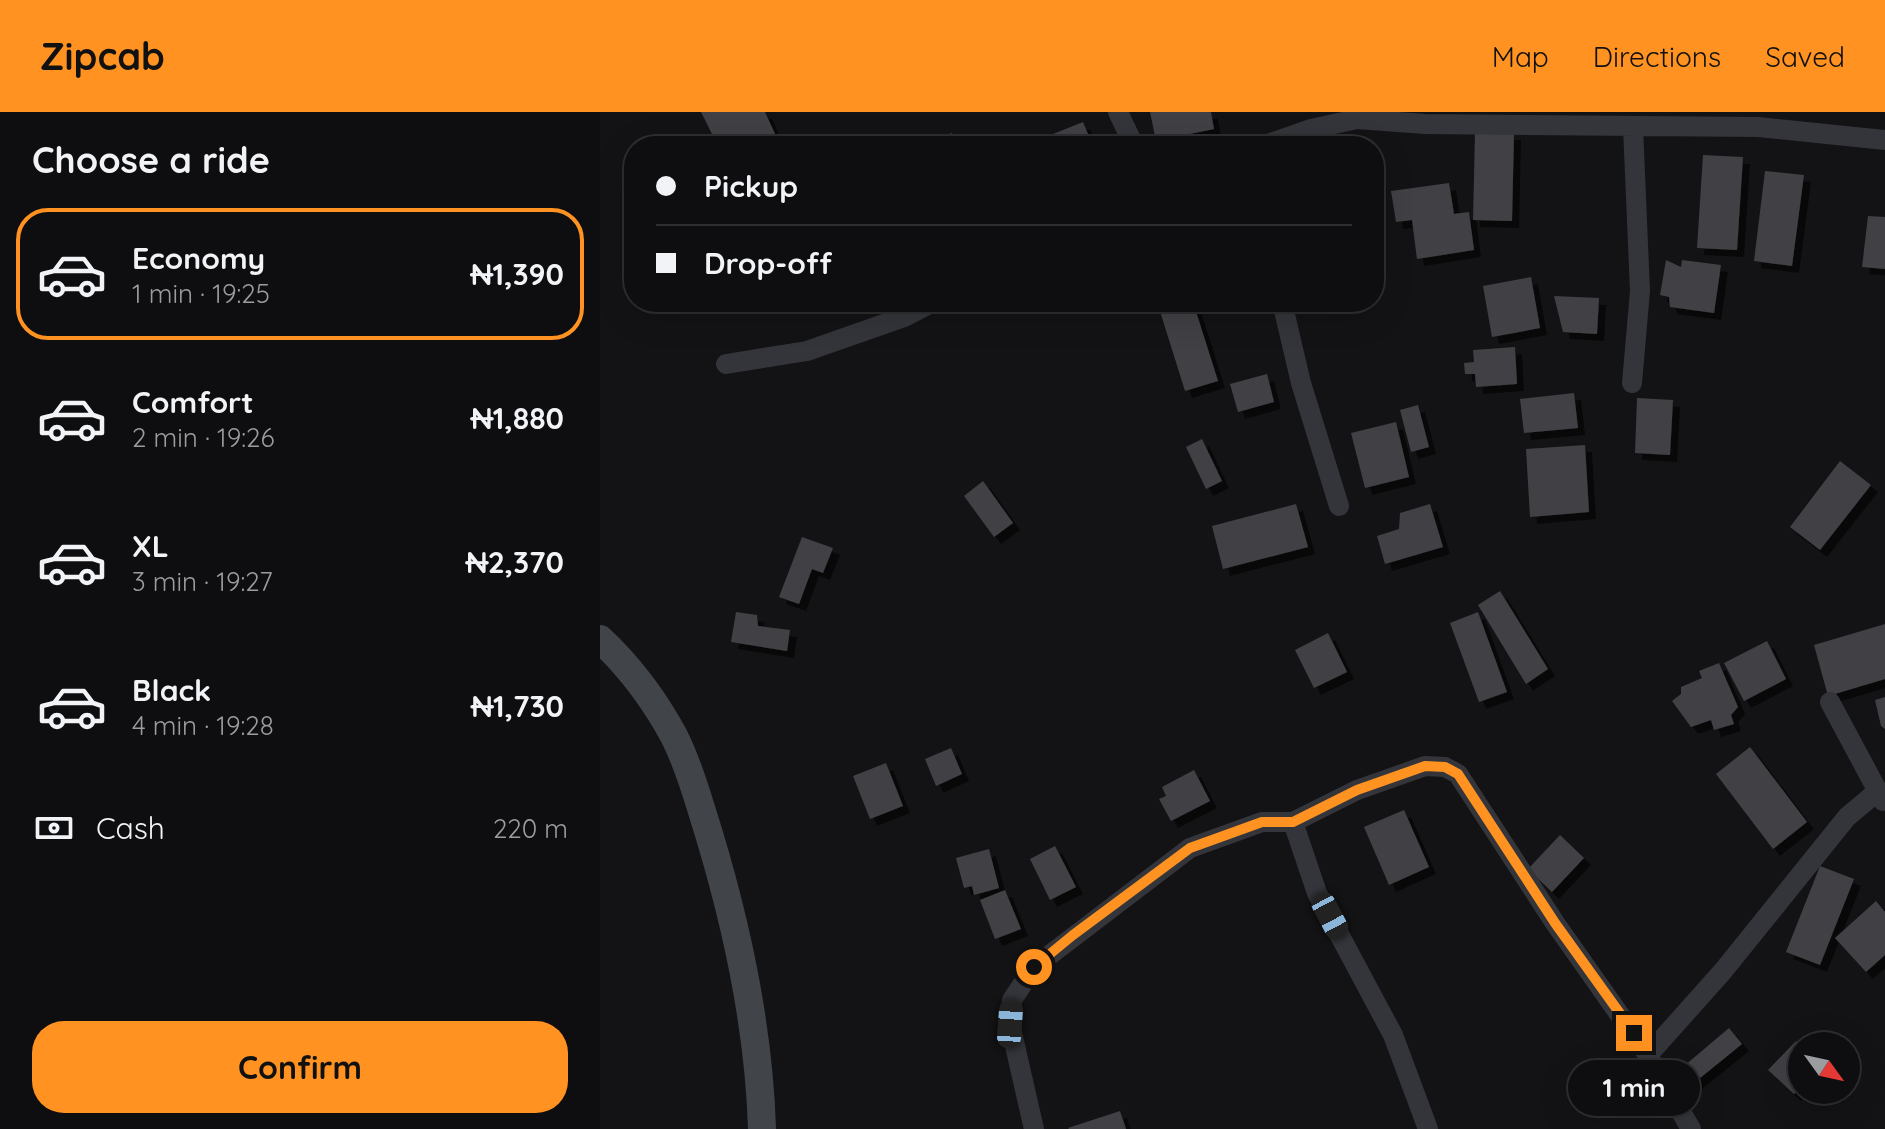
<!DOCTYPE html>
<meta charset="utf-8">
<style>
:root{--surface:#0e0e10;--page:#1c1c1e;--text:#f1f3f6;--muted:#9b9c9f;--line:#2e2e30;--accent:#ff9220}
body{margin:0;font-family:Quicksand,sans-serif;background:var(--page);color:var(--text);height:100vh;display:flex;flex-direction:column;font-size:30px;white-space:nowrap}
*{box-sizing:border-box;margin:0}
p{font-size:26px;color:var(--muted)}
.icon{flex:none;width:44px;height:44px;fill:none;stroke:currentColor;stroke-width:2;stroke-linecap:round;stroke-linejoin:round}
.map{position:relative;flex:1;overflow:hidden}
.sheet{display:flex;flex-direction:column;background:var(--surface);width:600px}
.sheet>*{flex:none}
.top-card{position:absolute;left:24px;top:24px;width:760px;height:176px;border-radius:32px;box-shadow:0 8px 32px #0002,0 0 0 2px var(--line);display:grid;align-content:center;height:176px;padding:0 32px;background:var(--surface)}
.needle{width:52px;rotate:123deg}
.buttons{position:absolute;left:1188px;top:920px;display:grid;gap:16px}
.buttons a{display:grid;place-items:center;width:72px;height:72px;border-radius:50%;background:var(--surface);box-shadow:0 8px 32px #0002,0 0 0 2px var(--line);font-size:40px}
.end{position:absolute;width:36px;height:36px;margin:-18px;border:10px solid #ff9220;background:#111;box-shadow:0 0 0 4px #111}
.from{border-radius:50%}
.bubble{position:absolute;height:56px;border-radius:28px;background:var(--surface);box-shadow:0 8px 32px #0002,0 0 0 2px var(--line);font-size:26px;font-weight:800;line-height:56px;text-align:center}
.car{position:absolute;width:24px;height:48px;margin:-24px -12px;border-radius:10px;box-shadow:0 0 6px 2px #0007;background:linear-gradient(#222 24%,#8ab4d8 0 40%,#222 0 76%,#8ab4d8 0 86%,#222 0)}
.top-card b{display:flex;align-items:center;gap:28px;height:76px;font-size:30px}
.top-card b+b{border-top:2px solid var(--line)}
.top-card i{width:20px;height:20px;background:var(--text)}
ul{padding:0;list-style:none}
li{display:flex;align-items:center;gap:24px;height:132px;margin:0 16px 12px;padding:0 16px;border:4px solid transparent;border-radius:32px}
li div{flex:1}
li b{display:block;font-size:30px}
li em{font-style:normal;font-weight:800}
li.active{border-color:var(--accent)}
li>.icon{width:72px;height:72px;stroke-width:1.5}
h2{padding:0 32px;font-size:36px;line-height:96px}
.pay{display:flex;align-items:center;gap:20px;height:88px;padding:0 32px;font-size:30px}
.pay p{margin-inline-start:auto}
.button{display:flex;gap:16px;margin-top:auto;padding:16px 32px}
.button a{flex:1;height:92px;border-radius:32px;background:var(--accent);color:#111;font-size:32px;font-weight:800;line-height:92px;text-align:center}
header{display:flex;align-items:center;gap:48px;box-sizing:border-box;height:112px;padding:0 40px;background:var(--accent);color:#111}
header strong{font-size:38px}
nav{display:flex;gap:44px;margin-inline-start:auto;font-size:28px}
main{display:flex;flex:1;min-height:0}
.map>svg:first-child{display:block}
.building{fill:#3f4145;filter:url(#shadow)}
.lines{fill:none;stroke-linecap:round;stroke-linejoin:round}
.minor{stroke:#33353a;stroke-width:20}
.secondary{stroke:#41454a;stroke-width:28}
.route{stroke:#ff9220;stroke-width:10}
</style>
<header>
<strong>Zipcab</strong>
<nav><a>Map</a><a>Directions</a><a>Saved</a></nav>
</header>
<main>
<section class="sheet">
<h2>Choose a ride</h2>
<ul>
<li class="active"><svg class="icon" aria-label="car" viewBox="0 0 24 24"><path d="M5 17H2v-5l4-1 3-4h7l3 4 3 1v5h-3M9 17h6M6 11h13"/><circle cx="7" cy="17" r="2"/><circle cx="17" cy="17" r="2"/></svg><div><b>Economy</b><p>1 min · 19:25</p></div><em>₦1,390</em></li>
<li><svg class="icon" aria-label="car" viewBox="0 0 24 24"><path d="M5 17H2v-5l4-1 3-4h7l3 4 3 1v5h-3M9 17h6M6 11h13"/><circle cx="7" cy="17" r="2"/><circle cx="17" cy="17" r="2"/></svg><div><b>Comfort</b><p>2 min · 19:26</p></div><em>₦1,880</em></li>
<li><svg class="icon" aria-label="car" viewBox="0 0 24 24"><path d="M5 17H2v-5l4-1 3-4h7l3 4 3 1v5h-3M9 17h6M6 11h13"/><circle cx="7" cy="17" r="2"/><circle cx="17" cy="17" r="2"/></svg><div><b>XL</b><p>3 min · 19:27</p></div><em>₦2,370</em></li>
<li><svg class="icon" aria-label="car" viewBox="0 0 24 24"><path d="M5 17H2v-5l4-1 3-4h7l3 4 3 1v5h-3M9 17h6M6 11h13"/><circle cx="7" cy="17" r="2"/><circle cx="17" cy="17" r="2"/></svg><div><b>Black</b><p>4 min · 19:28</p></div><em>₦1,730</em></li>
</ul>
<div class="pay"><svg class="icon" aria-label="cash" viewBox="0 0 24 24"><path d="M3 7h18v10H3z"/><circle cx="12" cy="12" r="2"/></svg>Cash<p>220 m</p></div>
<div class="button"><a>Confirm</a></div>
</section>
<div class="map">
<svg width="1285" height="1017" viewBox="0 0 1285 1017">
<defs>
<filter id="shadow"><feDropShadow dx="7" dy="7" stdDeviation="0" flood-color="#0009"/></filter>
</defs>
<rect width="100%" height="100%" fill="#131315"/>
<path class="building" d="M101,0H165L176,24L156,34H118Z
M550,0H611L614,17L556,29Z
M483,10L493,34H458L453,22Z
M875,20L914,21L912,109L873,108Z
M352,21L356,34H318Z
M1103,43L1143,45L1137,138L1097,136Z
M1165,59L1204,63L1192,154L1154,149Z
M849,71L854,102L869,100L874,138L817,147L812,108L796,110L791,79Z
M1268,104L1285,105V157L1262,155Z
M1066,148L1081,155L1082,148L1121,153L1114,201L1070,195L1069,185L1060,183Z
M931,165L940,216L892,225L883,174Z
M954,184L999,186L997,222L963,220Z
M577,190H593L618,269L585,279L559,196Z
M915,235L917,272L876,275L875,262H865L864,251L874,250L873,238Z
M667,262L674,290L638,300L630,272Z
M974,281L978,316L924,321L920,287Z
M1037,286L1073,288L1070,343L1035,341Z
M818,293L829,335L811,340L800,298Z
M796,310L809,365L765,376L751,321Z
M602,327L622,369L606,377L586,335Z
M985,333L989,400L930,405L926,337Z
M1240,349L1271,373L1220,438L1190,415Z
M383,369L413,411L394,425L364,384Z
M696,392L708,435L623,457L612,414Z
M830,392L843,435L785,452L777,424L799,417L800,401Z
M202,425L233,436L223,461L212,457L199,492L179,485Z
M900,479L948,557L926,572L878,493Z
M136,500L157,503L158,514L190,518L187,539L131,530Z
M878,500L907,580L879,590L850,511Z
M1285,512V567L1228,584L1214,533Z
M728,521L747,560L714,576L695,538Z
M1167,529L1186,567L1144,589L1124,551Z
M1119,551L1138,595L1131,603L1134,612L1114,618L1111,608L1091,615L1072,589L1081,582V575L1102,566L1099,559Z
M1285,585V617L1281,614L1275,588Z
M1150,635L1207,710L1173,737L1116,662Z
M351,636L362,662L336,674L325,647Z
M286,651L303,694L270,707L253,664Z
M594,658L610,689L571,709L559,687L566,684L562,675Z
M804,698L829,755L789,773L764,715Z
M960,723L984,746L952,780L928,757Z
M455,734L476,775L450,788L430,747Z
M389,737L399,776L374,783L372,774L364,776L356,746Z
M1220,754L1254,767L1220,853L1186,840Z
M405,778L421,817L395,827L380,788Z
M1276,789L1285,800V843L1266,860L1235,826Z
M1129,916L1142,932L1089,975L1077,960Z
M1196,929L1202,935V973L1194,982L1168,958Z
M520,999L526,1017H469L468,1016Z"/>
<g class="lines">
<path class="minor" d="M518,0L534,34
M662,34L711,17L757,7L825,12L1158,15L1285,28
M682,190L701,271L739,394
M126,252L207,239L304,205L333,190
M1032,271L1040,179L1033,15
M1230,590L1283,689
M693,710L717,781L793,923L828,1017
M1048,943L1123,859L1247,705L1278,679
M434,1017L410,912L412,888L434,855L590,736L662,710H693L757,678L825,654L845,655L858,662L955,811L1048,943L1091,1017"/>
<path class="secondary" d="M0,527C29,554 55,589 74,624C89,654 99,690 109,722C138,818 159,917 162,1017"/>
</g>
<g class="lines">
<path class="route" d="M434,855L473,823L590,736L662,710H693L757,678L825,654L845,655L858,662L955,811L1034,921"/>
</g>
</svg>
<div class="buttons">
<a><svg class="needle" viewBox="-14 -14 28 28"><path d="M0-13l5 13h-10z" fill="#e53935"/><path d="M0 13l5-13h-10z" fill="#9b9c9f"/></svg></a>
</div>
<i class="end from" style="left:434px;top:855px"></i>
<i class="end" style="left:1034px;top:921px"></i>
<div class="bubble" style="left:968px;top:948px;width:132px">1 min</div>
<i class="car" style="left:730px;top:804px;rotate:152deg"></i>
<i class="car" style="left:410px;top:912px;rotate:4deg"></i>
<div class="top-card">
<b><i class="from"></i>Pickup</b>
<b><i></i>Drop-off</b>
</div>
</div>
</main>
